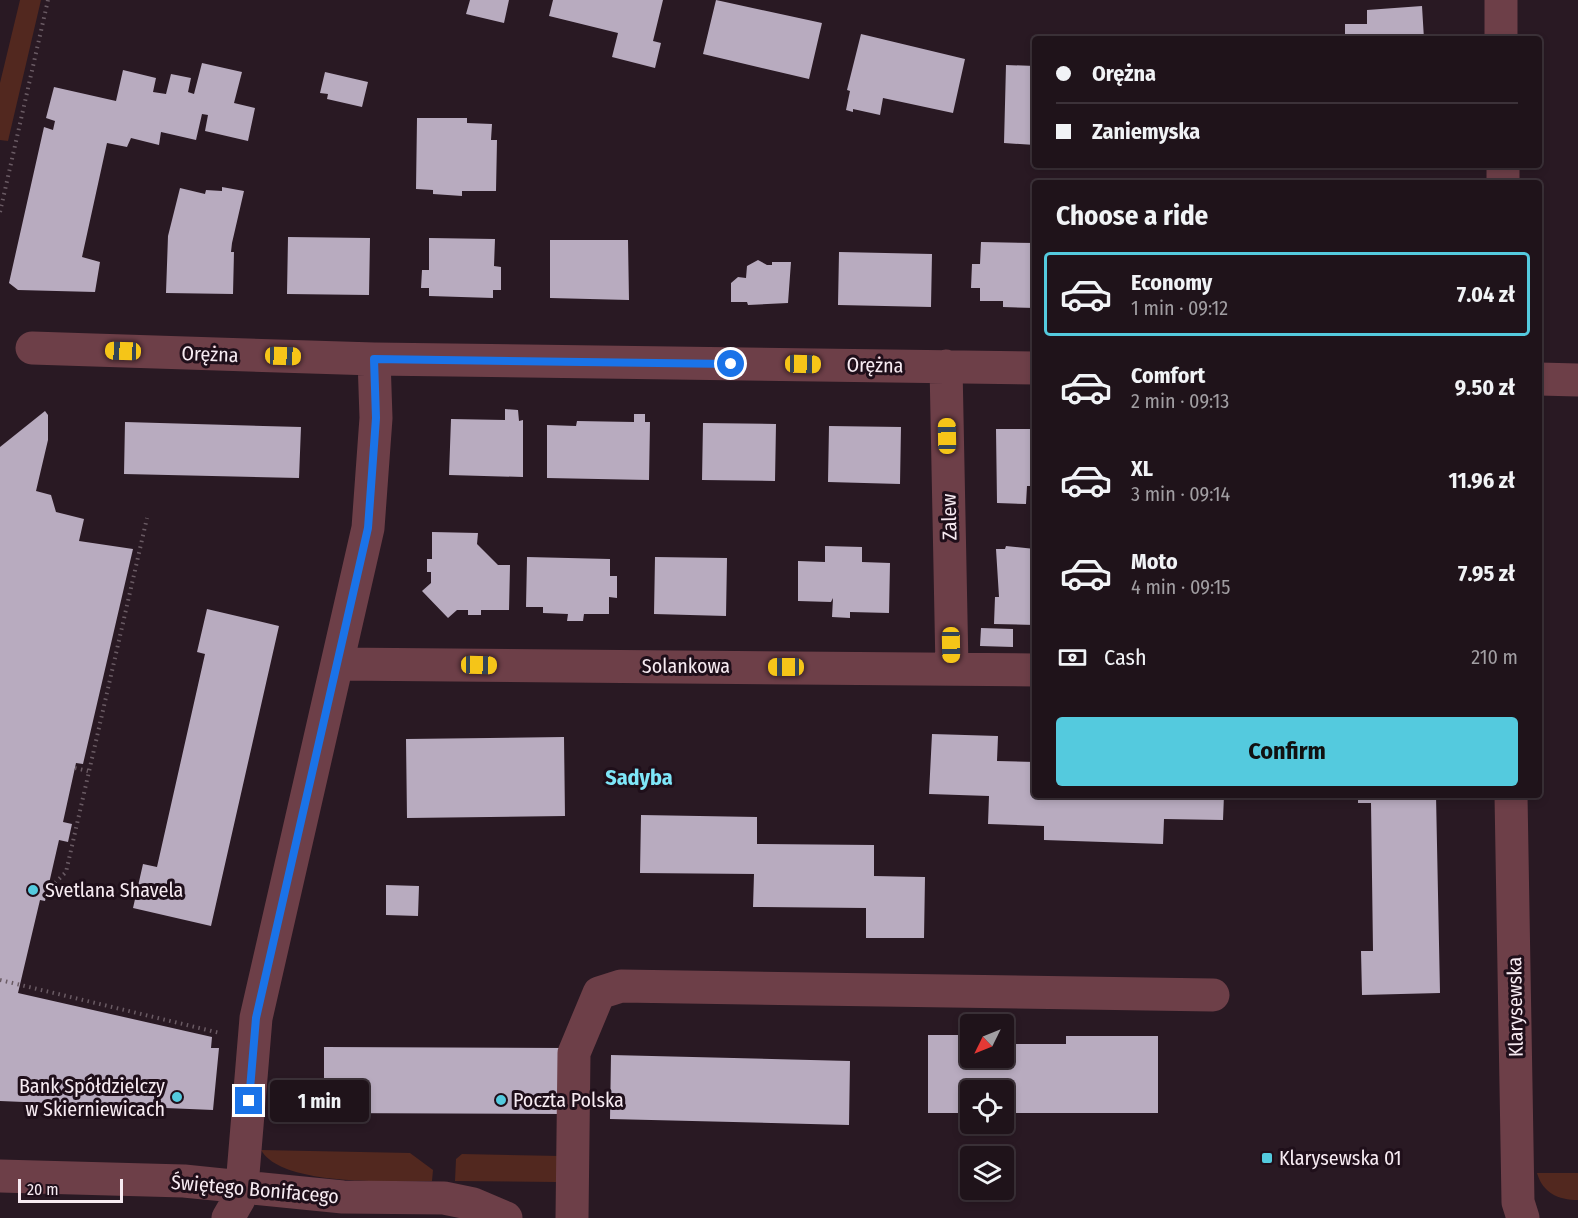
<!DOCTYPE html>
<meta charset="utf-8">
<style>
:root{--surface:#1f131a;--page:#2c2027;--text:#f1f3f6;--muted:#a19ea2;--line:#3c3239;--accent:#54cade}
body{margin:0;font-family:"Fira Sans Condensed",sans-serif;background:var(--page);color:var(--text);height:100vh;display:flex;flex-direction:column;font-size:22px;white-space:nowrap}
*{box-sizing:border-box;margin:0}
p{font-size:20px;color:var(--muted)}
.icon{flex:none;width:33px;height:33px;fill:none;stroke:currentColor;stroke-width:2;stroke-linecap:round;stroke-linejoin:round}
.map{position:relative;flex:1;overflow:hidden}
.side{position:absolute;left:1032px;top:180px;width:510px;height:618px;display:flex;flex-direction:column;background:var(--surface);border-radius:6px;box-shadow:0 3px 9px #0003,0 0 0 2px var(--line)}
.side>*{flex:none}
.hud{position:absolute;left:1032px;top:36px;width:510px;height:132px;border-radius:6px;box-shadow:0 3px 9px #0003,0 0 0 2px var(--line);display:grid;align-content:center;height:132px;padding:0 24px;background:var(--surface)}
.needle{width:39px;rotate:227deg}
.controls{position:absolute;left:960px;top:1014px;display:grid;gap:12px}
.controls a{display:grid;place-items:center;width:54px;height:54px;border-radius:6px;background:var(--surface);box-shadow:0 3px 9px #0003,0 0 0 2px var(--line);font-size:30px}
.scale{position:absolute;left:18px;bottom:15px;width:105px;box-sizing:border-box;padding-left:6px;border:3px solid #f7ebf2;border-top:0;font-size:16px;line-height:21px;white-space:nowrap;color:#f7ebf2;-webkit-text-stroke:4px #1f0f1a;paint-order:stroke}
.end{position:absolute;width:27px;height:27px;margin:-14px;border:8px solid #1a73e8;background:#fff;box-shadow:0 0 0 3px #fff}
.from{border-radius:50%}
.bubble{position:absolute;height:42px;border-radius:6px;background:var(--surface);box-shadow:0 3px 9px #0003,0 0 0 2px var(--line);font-size:20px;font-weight:700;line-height:42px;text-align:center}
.car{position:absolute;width:18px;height:36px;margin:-18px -9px;border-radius:8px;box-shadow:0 0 4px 2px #0007;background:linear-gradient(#f5c518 24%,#345 0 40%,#f5c518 0 76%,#345 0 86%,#f5c518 0)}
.hud b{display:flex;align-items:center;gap:21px;height:57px;font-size:22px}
.hud b+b{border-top:2px solid var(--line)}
.hud i{width:15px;height:15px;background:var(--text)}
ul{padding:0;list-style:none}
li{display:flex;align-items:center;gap:18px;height:84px;margin:0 12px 9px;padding:0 12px;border:3px solid transparent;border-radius:6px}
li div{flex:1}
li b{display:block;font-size:22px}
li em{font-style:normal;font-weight:700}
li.on{border-color:var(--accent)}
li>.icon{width:54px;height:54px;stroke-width:1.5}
h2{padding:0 24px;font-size:27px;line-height:72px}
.pay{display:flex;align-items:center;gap:15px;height:66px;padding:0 24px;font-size:22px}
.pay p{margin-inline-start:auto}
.action{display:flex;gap:12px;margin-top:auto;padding:12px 24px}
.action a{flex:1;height:69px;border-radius:6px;background:var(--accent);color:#111;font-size:24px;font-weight:700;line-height:69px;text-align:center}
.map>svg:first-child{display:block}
.green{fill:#52281f}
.building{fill:#b8abbf}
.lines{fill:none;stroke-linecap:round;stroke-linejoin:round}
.path{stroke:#6a5b64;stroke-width:4;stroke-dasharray:1.5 4.5;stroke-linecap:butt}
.minor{stroke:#6d3f48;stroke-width:33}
.route{stroke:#1a73e8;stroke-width:8}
.poi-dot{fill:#54cade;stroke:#1f0f1a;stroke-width:2}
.labels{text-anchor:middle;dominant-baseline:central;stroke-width:6;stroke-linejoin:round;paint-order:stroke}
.street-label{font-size:20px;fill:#f7ebf2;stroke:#1f0f1a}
.poi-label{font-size:20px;fill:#f7ebf2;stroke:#1f0f1a;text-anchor:start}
.quarter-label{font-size:22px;font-weight:bold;fill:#7ee6f8;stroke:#1f0f1a}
</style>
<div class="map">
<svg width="1578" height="1218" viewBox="0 0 1578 1218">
<rect width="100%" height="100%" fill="#291923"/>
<path class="green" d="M20,0H41L8,141L0,140V83Z
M261,1150L410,1153L433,1170L432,1181C394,1181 282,1187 261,1150Z
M462,1154L561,1156L557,1182L455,1181L456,1159Z
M1537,1173H1578V1200C1558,1200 1543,1193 1537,1173Z"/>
<path class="building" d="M470,0H509L504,23L466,14Z
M553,0H663L653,41L661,43L655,68L612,57L618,33L549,16Z
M716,0L822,23L809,79L703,54Z
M1422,6L1424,39H1345V24H1367V10Z
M861,34L965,59L953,113L883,98L880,115L853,109V112L846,110L850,91L847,90Z
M202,63L242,72L234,103L255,108L248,141L205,131L208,115L202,114L196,140L161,132L159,145L131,138L127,147L107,143L82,257L100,262L95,292L18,290L9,283L44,127L53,130L55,121L46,118L54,87L116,101L123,70L156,78L153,92L166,94L171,74L191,78L188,92L194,94Z
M1006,65L1035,66V145L1004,143Z
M325,72L368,82L362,107L327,99L328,94L320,93Z
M417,118H467V123L492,124L491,140H497L496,191H462V196L433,194V190L416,189Z
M1353,165H1425V169L1353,170Z
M222,187L244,191L232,243L231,252H234L233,294L166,293L168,236L180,188L205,194L206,190L222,191Z
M288,237L370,238L369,295L287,294Z
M429,238L495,239L494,266L501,267V290H493V298L429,296V288H421L422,270H429Z
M550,240H628L629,300L550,298Z
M981,242L1035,243V308L1003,307V301H980V288H971L972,264H980Z
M839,252L932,254L931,307L838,305Z
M758,260L767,265H772V262H791L788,303L748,305L747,302H731V283L738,277L746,278L747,266Z
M505,409L518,410L519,421L523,420V477L449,475L451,419L505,420Z
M45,411L48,415V440L36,491L51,495L56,512L84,519L79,541L133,549L83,764L76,763L63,822L72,824L68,842L59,840L45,901L40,900L18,993L212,1037L211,1048H219L213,1110L0,1101V447Z
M634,414H645V422H650L649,480L547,478V425L576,426L577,421L634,422Z
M125,422L301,427L299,478L124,474Z
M703,423L776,424L775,481L702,480Z
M829,426L901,427L900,484L828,482Z
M996,429H1035V486H1027L1026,504L997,503Z
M432,532L478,533L477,544L498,565H510L509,610H481V615H468V610H457L448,618L422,591L431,583V572H427V559H432Z
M825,546L862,547V562L890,563L889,613L850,612V618L832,617L833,598L831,602L798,601V561L825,562Z
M1006,546L1035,549V625L994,624L995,597H999L996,549H1005Z
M527,557L610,559V576H617V598L609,597V614H584L583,621H567L568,614L543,613V607H526Z
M655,557L727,558L726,616L654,614Z
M207,609L279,626L211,926L133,908L143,864L157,867L205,654L197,652Z
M981,628L1013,629V647L980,646Z
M932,734L998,736L997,761L1035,762V795H1224L1223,820L1164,819L1163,844L1044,840V826L988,824L989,796L929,794Z
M564,737L565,816L407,818L406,739Z
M1358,795H1436L1440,993L1362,995L1361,951H1373L1371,803H1358Z
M641,815L757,817V844L874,845V876L925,877L924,938H866V908L753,907L754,874L640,873Z
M386,885L419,886L418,916L386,915Z
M928,1035H970V1058H1004V1035H1012V1044H1066V1036H1158V1113H1004V1090H970V1113H928Z
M324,1047L564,1048L563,1114L324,1113Z
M611,1055L850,1061L849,1125L610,1119Z"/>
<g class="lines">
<path class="path" d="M0,212L48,0
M75,768L88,771
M55,883L66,872L147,518
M0,980L220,1033"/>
<path class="minor" d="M1501,0V39
M1503,165V183
M32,348L374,359L1035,368
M946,366L952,668
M1539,379L1578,380
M337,664L1035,670
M1511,795L1518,1202L1523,1218
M0,1176L184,1181L343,1197L444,1198L473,1204L506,1218
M228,1218L239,1199L242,1186L256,1018L368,528L376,418L374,359
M572,1218L574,1053L599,993L621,986L1213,995"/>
</g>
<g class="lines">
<path class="route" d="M249,1101L256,1018L368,528L376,418L374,359L731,364"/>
</g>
<g class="poi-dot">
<circle cx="33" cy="890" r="6"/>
<circle cx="177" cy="1097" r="6"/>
<circle cx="501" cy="1100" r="6"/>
<rect x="1261" y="1152" width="12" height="12" rx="3"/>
</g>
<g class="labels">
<g class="street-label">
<text transform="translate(210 354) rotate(2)">Orężna</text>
<text transform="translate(875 365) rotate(1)">Orężna</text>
<text transform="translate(949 517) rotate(-91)">Zalew</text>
<text x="686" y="666">Solankowa</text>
<text transform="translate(1515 1007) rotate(-91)">Klarysewska</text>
<text transform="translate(255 1189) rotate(5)">Świętego Bonifacego</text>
</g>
<g class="poi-label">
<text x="45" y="890">Svetlana Shavela</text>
<text x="165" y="1086" text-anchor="end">Bank Spółdzielczy<tspan x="165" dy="23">w Skierniewicach</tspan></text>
<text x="513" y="1100">Poczta Polska</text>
<text x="1279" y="1158">Klarysewska 01</text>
</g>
<g class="quarter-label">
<text x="639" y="777">Sadyba</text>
</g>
</g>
</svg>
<div class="controls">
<a><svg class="needle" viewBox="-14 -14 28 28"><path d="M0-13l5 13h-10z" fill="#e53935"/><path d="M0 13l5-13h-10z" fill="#a19ea2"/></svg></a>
<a><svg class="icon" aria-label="locate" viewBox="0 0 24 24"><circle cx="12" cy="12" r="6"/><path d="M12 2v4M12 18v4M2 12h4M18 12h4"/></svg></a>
<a><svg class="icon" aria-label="layers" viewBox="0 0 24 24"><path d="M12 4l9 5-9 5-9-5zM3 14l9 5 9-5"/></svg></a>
</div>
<div class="scale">20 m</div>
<i class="end from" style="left:731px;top:364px"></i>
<i class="end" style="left:249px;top:1101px"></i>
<div class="bubble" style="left:270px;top:1080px;width:99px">1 min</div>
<i class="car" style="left:123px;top:351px;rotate:272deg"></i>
<i class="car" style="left:283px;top:356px;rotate:92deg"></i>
<i class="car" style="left:803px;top:364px;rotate:91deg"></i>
<i class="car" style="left:947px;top:436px;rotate:359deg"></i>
<i class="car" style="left:951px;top:645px;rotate:179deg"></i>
<i class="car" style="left:479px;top:665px;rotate:91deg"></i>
<i class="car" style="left:786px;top:667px;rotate:270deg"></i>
<div class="hud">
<b><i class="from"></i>Orężna</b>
<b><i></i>Zaniemyska</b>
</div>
<section class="side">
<h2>Choose a ride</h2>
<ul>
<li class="on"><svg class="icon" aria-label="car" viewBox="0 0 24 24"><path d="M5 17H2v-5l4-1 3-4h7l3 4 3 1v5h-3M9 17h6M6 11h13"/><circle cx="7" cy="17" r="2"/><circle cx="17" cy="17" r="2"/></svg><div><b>Economy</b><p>1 min · 09:12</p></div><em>7.04 zł</em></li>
<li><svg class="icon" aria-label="car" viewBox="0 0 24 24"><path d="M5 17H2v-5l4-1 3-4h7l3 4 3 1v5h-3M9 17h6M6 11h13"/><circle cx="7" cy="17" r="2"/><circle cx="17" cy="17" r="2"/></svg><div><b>Comfort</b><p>2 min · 09:13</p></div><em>9.50 zł</em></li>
<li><svg class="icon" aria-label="car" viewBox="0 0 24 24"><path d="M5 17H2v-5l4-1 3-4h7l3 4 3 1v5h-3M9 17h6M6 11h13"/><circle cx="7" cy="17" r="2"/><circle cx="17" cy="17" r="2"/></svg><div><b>XL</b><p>3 min · 09:14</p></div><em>11.96 zł</em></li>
<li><svg class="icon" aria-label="car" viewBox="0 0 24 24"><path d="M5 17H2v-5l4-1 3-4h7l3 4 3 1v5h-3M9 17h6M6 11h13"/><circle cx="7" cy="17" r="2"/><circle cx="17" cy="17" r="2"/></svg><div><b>Moto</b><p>4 min · 09:15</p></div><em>7.95 zł</em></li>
</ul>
<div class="pay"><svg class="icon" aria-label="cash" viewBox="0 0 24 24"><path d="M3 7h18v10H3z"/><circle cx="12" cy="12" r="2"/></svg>Cash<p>210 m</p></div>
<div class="action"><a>Confirm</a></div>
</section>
</div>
